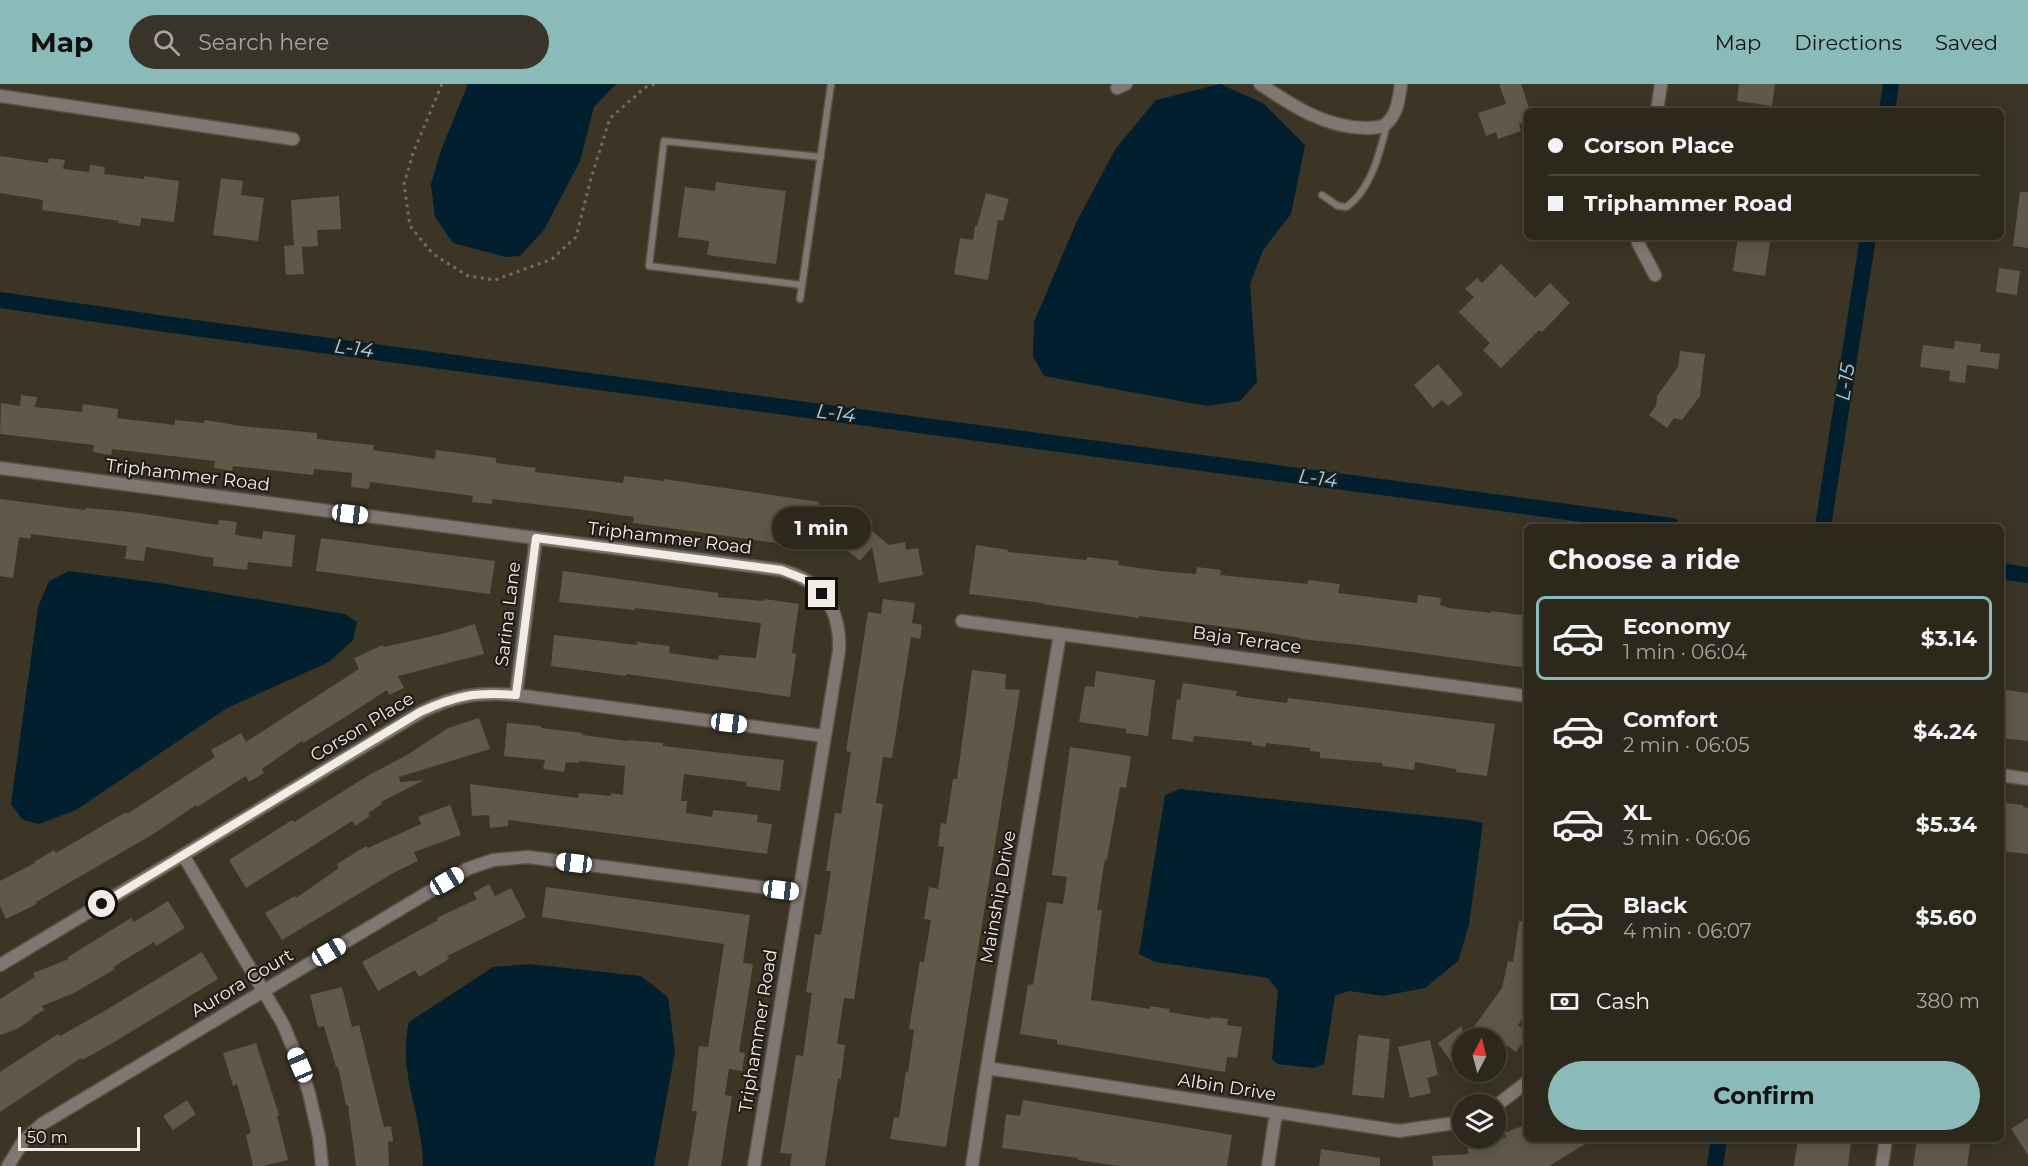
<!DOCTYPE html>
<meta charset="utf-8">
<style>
:root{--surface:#2d281c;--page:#393429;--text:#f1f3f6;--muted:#a7a6a3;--line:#48443b;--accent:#8bbbb9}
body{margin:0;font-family:Montserrat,sans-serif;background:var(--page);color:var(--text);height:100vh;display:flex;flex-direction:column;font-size:22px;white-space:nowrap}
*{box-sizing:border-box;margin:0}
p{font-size:20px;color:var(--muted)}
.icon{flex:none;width:33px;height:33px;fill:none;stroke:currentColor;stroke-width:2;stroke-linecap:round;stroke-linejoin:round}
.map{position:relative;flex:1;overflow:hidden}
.panel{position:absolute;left:1524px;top:440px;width:480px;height:618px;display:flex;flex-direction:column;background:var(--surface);border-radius:9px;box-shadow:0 3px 15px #0003,0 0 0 2px var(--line)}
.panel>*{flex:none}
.banner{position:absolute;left:1524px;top:24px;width:480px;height:132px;border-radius:9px;box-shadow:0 3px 15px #0003,0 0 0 2px var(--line);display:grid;align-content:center;height:132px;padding:0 24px;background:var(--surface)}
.needle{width:39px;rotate:7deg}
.controls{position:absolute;left:1452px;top:944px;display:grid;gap:12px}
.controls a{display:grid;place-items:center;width:54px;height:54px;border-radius:50%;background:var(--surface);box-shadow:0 3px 15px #0003,0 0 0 2px var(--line);font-size:30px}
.scale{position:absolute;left:18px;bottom:15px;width:122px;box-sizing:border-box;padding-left:6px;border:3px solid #f2ede4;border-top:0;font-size:16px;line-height:21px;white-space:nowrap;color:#f2ede4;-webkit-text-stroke:4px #201d16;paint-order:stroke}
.end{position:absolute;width:27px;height:27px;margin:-14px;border:8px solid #f2ede4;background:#111;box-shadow:0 0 0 3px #111}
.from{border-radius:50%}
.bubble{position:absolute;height:42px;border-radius:21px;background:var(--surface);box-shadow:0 3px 15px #0003,0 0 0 2px var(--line);font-size:20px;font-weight:700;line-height:42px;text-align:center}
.car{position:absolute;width:18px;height:36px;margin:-18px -9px;border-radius:8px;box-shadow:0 0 4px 2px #0007;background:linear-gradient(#fff 24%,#345 0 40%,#fff 0 76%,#345 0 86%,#fff 0)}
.banner b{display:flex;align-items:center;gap:21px;height:57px;font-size:22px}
.banner b+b{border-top:2px solid var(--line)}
.banner i{width:15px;height:15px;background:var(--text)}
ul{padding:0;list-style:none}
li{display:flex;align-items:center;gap:18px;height:84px;margin:0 12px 9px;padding:0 12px;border:3px solid transparent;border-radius:9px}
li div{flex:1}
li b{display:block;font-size:22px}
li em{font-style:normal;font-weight:700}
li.selected{border-color:var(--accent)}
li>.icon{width:54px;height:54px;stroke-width:1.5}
h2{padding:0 24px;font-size:27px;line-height:72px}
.pay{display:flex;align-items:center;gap:15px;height:66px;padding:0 24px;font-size:22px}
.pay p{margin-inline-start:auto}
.button{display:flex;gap:12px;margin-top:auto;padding:12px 24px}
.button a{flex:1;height:69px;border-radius:36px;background:var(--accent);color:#111;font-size:24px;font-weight:700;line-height:69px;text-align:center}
header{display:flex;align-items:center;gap:36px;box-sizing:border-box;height:84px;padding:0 30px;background:var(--accent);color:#111}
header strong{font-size:28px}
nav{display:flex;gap:33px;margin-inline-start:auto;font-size:21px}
.search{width:420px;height:54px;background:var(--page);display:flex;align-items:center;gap:15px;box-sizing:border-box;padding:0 21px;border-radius:33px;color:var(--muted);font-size:22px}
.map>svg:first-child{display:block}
.water{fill:#021f2f}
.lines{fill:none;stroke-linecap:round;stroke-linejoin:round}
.canal{stroke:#021f2f;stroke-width:16}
.building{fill:#605848}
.lane-casing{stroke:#595244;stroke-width:9}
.street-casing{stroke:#595244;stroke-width:15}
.path{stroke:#736c5f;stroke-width:3;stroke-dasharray:3 4.5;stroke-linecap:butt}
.lane{stroke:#807773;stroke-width:6}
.street{stroke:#807773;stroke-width:12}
.route{stroke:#f2ede4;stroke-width:8}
.labels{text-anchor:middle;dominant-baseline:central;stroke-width:4.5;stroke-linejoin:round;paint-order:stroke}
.street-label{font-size:18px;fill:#f2ede4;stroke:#201d16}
.water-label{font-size:20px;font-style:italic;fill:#96d6ff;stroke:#201d16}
</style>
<header>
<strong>Map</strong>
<div class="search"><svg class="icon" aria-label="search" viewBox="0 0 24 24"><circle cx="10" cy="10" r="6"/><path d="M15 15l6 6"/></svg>Search here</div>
<nav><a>Map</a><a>Directions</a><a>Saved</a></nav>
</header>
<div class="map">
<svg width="2028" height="1082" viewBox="0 0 2028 1082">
<rect width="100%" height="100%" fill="#3c3526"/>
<path class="water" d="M468,0H616L594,23L580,77L544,146L520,172L505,173L453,159L435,133L431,100L441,66Z
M1220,0L1263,19L1305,61L1291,130L1263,166L1250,200L1257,298L1240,317L1207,322L1044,292L1033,273L1034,238L1077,137L1116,64L1156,16Z
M69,487L159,499L345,530L357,538L353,556L329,578L227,624L76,726L39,740L23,736L11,720L38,523L49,497Z
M1180,705L1468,736L1483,739L1469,841L1458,877L1425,904L1383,912L1349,907L1335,912L1324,980L1314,984L1277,980L1272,975L1278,907L1268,894L1155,878L1139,870L1165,711Z
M529,880L641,892L668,913L675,968L654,1082H423C423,1033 397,988 409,938L493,883Z"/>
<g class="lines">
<path class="canal" d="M1887,27L1891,0
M0,216L165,240L1672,442
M1823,442L1868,153
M2001,487L2028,491
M1715,1082L1719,1054"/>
</g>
<path class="building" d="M1499,0H1521L1530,27H1527V37L1519,40L1521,47L1498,55L1496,48L1486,52L1478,29L1506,20Z
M1739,0H1775L1772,22L1737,17Z
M0,72L48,79L49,74L65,76L63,85L89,88L90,81L105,83L104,90L144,95V92L179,97L174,138L141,134L140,142L118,139L119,137L42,126L43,116L0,109Z
M221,94L243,97L241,111L264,114L258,157L213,151Z
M716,98L786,107L776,180L707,171L709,157L678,153L685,103L715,107Z
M2020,108H2028V164L2013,162Z
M986,109L1009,115L1003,137L998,136L988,196L954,190L960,154L973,156L975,142H977Z
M339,112L341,145L317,146L318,162L302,163L304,190L286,191L284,162L294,161L291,116Z
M1738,153H1771L1765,192L1733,187Z
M1501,180L1535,214L1550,199L1570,219L1542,248L1539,246L1501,284L1483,266L1490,259L1459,228L1474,213L1465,205L1477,194L1482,199Z
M1999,184L2020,187L2017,211L1996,208Z
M1955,257L1981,260L1980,268L2000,270L1998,285L1967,281L1965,299L1949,297L1950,287L1920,283L1923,261L1954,265Z
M1680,267L1705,270L1700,312L1682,336L1674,334L1667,344L1649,331L1656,322L1657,312L1678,283Z
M1438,280L1463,310L1448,322L1442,316L1433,324L1414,301Z
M21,311L37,313L35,323L82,328L83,320L118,325L117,334L175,341V336L204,339L205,336L241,342L317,349V355L374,361L373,366L435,375L436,366L496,374V379L536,384L535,388L623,399L624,392L664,397V395L819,418L813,464L633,439L634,433L584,426L492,415V420L472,418L473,412L370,398L369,405L351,403L352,389L314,385L313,391L233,382L232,387L214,384L215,377L112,365L111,371L93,368L94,361L0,350L1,319L20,322Z
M0,415L85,426L86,424L131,428L218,441L219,436L237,438L235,451L262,455L263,447L295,451L292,483L248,478L247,486L213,482L214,474L146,463L144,477L125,475L127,462L31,450L30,455L19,453L13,494L0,492Z
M853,431L889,461L905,458L906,466L918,464L923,491L879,499L872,463L860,477L833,455Z
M321,454L495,477L490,510L316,487Z
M976,461L1008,466V468L1086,476L1087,473L1119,477L1118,481L1160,487L1196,490L1197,483L1221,486L1220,491L1308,500V496L1340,500L1338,509L1417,519L1418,511L1441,514L1440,521L1449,524L1491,529V527L1527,532V584L1360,561L1300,555L1301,554L1264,548L1139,532V534L1043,520V519L969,510Z
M563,487L718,509V513L764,517L765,515L799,520L792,569L796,570L790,613L626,590V592L551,582L554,551L637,561V558L670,562L669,569L718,576L719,571L756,574L761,539L635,524V526L559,518Z
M883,515L915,519L912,539L922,541L920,555L911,553L892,674L883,673L876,719L883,720L854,915L844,914L837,960L845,961L841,995H838L825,1082H790L792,1070L780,1069L796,971L803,972L812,909L806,908L815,850L821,851L831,787H826L835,729L841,730L851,668L846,667L868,528L881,530Z
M475,540L484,570L398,592L404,604L389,611L387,606L339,637L303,659L302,657L262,685L264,689L249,698L246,692L197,723L196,721L155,749L36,818L37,820L6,835L0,822V797L35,779L34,778L54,766L56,769L126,728L127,730L215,673L211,666L241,649L246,658L359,585L354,574L383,561L384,563L442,550Z
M972,586L1006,590L1005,605L1020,606L946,1063L890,1055L894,1033L899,1034L906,987L908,988L914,946L909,945L920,877L924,878L931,836L924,835L929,803L938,805L944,763L938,762L941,739L946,740L953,695H957Z
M1096,587L1155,596L1148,652L1126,649V645L1079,638L1085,602L1094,603Z
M1183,599L1237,607L1236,612L1287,619L1288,614L1495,640L1487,692L1456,688V685L1415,678L1414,686L1382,682V679L1320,674V668L1310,667V664L1266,659V663L1252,661V658L1194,652L1193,658L1172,655L1177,615L1180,616Z
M2001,605L2028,609V657L2001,654Z
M479,634L490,665L399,693L400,698L424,696L381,718L382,720L368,729L370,732L355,742L352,737L246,804L229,776L292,736L294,738L369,691L407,671L448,644Z
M507,639L541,642V644L582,649V651L628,657V656L663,659V662L784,676L780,707L746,702V698L684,690L681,717H687L686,729L712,733L713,726L758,731L757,738L772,740L767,770L508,736V742L490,744L489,731L472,732L470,700L578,714L579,709L611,712V709L623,711L625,682L579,677V679L566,678L564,688L543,685L545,676L504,672Z
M1070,663L1131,672L1126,704L1120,703L1107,776L1105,775L1097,826H1102L1091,916L1150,925V922L1170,925L1169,928L1210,935V933L1228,935L1227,941L1242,943L1237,974L1227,973L1225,988L1057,960V956L1020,950L1028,900L1033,901L1047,818L1063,820L1067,793L1052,791Z
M2005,719L2023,721V723L2028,724V770L2001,767Z
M450,721L461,751L414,768L418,777L395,788L282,856L265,829L295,812L296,814L339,784L337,780L366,762L368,764L421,740L418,733Z
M489,800L495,812L511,804L526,833L447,872L449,875L419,893L415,886L378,907L362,878L438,836L437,834L477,815L473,809Z
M546,803L750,831L743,879L753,880L739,968L745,969L742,987L729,985L725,1011L732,1012L721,1082H688L697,1027H692L699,962L708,963L724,860L542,833Z
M168,817L185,844L156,862L154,858L113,883L115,885L74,909L42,922L44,926L31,934L32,935L17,945L0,951V915L35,893L33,889L69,875L68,873L131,834L134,838Z
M1519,837H1527V928L1518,941L1527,948V952L1516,968L1496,954H1466L1502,904L1508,877L1513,878Z
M202,868L218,895L111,960L82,976L81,974L0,1028V988L58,950L60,952L101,929Z
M342,903L352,943L359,941L384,1043L391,1042L393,1057L388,1058L389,1082H356L348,1021H346L338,983H336L324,942L318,943L310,911Z
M1462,942V993L1438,959Z
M1358,951L1390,955L1384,1014L1352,1011Z
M1430,956L1438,991L1427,994L1431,1009L1410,1014L1398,963Z
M256,959L279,1031L277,1032L288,1076L263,1082H253L246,1051L251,1049L237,1000L233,1002L223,969Z
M187,1016L196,1030L173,1046L163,1032Z
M1023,1016L1232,1051L1227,1082H1119L1078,1076V1074L1002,1064L1006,1030L1020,1032Z
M2028,1034V1071L2011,1045Z
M1527,1040V1054H1595L1549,1082H1433L1432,1072L1469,1070L1467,1065L1506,1053L1504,1049Z
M1798,1054H1819L1851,1059L1848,1082H1794Z
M1917,1054H1971L1967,1082H1913Z
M1321,1065L1380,1074V1082H1319Z"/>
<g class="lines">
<g class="lane-casing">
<path id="lane" d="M1322,111L1338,122L1346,123C1371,106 1380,68 1387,40
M802,201L649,182L664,57L821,73
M800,215L831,0"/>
</g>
<g class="street-casing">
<path id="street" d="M1260,0C1293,22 1324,43 1365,44C1373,44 1382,44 1387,39C1398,29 1399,13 1401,0
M1117,4L1126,0
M0,12L293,55
M1657,27L1661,0
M1639,153L1638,159L1655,191
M0,384L781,486C822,497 841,525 839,567L754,1082
M962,537L1527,612
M516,611L536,454
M2001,691L2028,695
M183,771L283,940L300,981L309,1009L319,1053L322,1082
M0,881L421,628C455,611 478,608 516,611L824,652
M987,984L1399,1047L1462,1038
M1496,1022L1527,998
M8,1082L24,1056L42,1040L467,785L493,776L528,773L799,808
M972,1082L987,984L1060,550
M1268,1082L1276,1029
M1882,1082L1886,1054"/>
</g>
<path class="path" d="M442,0L413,69L404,100L410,142L433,170L468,192L495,196L552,175L576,153L590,98L610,34L646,3L655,0"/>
<use href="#lane" class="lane"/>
<use href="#street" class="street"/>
</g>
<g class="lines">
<path class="route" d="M102,820L420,628C457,611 476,608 516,611L536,454L781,486L804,495L822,510"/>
</g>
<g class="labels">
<g class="street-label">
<text transform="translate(188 391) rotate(7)">Triphammer Road</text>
<text transform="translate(670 454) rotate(7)">Triphammer Road</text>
<text transform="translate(508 530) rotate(-83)">Sarina Lane</text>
<text transform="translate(1247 556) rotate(8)">Baja Terrace</text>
<text transform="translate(362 643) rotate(-31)">Corson Place</text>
<text transform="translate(998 813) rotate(-80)">Mainship Drive</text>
<text transform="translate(242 899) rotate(-31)">Aurora Court</text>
<text transform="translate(758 947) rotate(-81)">Triphammer Road</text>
<text transform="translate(1227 1003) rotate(9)">Albin Drive</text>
</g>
<g class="water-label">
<text transform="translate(354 264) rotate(8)">L-14</text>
<text transform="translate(1845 298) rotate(-81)">L-15</text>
<text transform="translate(836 329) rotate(8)">L-14</text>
<text transform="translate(1318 394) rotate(8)">L-14</text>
</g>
</g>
</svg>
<div class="controls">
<a><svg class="needle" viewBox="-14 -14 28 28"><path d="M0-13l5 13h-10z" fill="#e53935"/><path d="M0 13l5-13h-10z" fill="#a7a6a3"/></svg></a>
<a><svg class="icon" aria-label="layers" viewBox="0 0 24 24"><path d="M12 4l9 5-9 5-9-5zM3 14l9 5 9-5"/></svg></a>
</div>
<div class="scale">50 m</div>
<i class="end from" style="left:102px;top:820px"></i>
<i class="end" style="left:822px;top:510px"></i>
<div class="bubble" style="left:772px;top:423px;width:99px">1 min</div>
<i class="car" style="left:350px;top:430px;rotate:97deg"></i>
<i class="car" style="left:729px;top:639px;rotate:97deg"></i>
<i class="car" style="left:574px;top:779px;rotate:277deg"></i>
<i class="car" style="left:447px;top:797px;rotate:59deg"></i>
<i class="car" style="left:781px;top:806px;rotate:97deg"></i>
<i class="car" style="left:329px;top:868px;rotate:59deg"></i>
<i class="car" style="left:300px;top:981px;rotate:337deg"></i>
<div class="banner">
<b><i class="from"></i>Corson Place</b>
<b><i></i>Triphammer Road</b>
</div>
<section class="panel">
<h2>Choose a ride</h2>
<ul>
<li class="selected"><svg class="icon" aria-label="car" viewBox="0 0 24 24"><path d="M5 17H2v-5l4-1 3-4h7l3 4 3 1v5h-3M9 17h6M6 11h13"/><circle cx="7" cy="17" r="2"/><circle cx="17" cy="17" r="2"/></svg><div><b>Economy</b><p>1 min · 06:04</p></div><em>$3.14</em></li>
<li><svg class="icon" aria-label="car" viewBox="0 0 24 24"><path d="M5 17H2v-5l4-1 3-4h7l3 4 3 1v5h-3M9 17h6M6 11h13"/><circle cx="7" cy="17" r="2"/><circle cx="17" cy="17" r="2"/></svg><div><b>Comfort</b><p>2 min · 06:05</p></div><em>$4.24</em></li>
<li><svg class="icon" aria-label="car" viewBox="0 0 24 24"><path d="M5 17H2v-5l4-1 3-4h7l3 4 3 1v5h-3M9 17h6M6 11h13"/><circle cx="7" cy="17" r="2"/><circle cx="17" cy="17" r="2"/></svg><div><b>XL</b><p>3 min · 06:06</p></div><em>$5.34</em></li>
<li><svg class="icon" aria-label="car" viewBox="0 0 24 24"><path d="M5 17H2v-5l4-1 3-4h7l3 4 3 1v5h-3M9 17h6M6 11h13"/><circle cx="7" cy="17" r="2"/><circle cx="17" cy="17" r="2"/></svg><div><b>Black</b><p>4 min · 06:07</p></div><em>$5.60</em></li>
</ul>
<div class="pay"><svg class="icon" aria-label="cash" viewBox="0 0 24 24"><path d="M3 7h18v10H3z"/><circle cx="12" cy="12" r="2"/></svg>Cash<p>380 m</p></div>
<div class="button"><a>Confirm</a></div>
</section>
</div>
